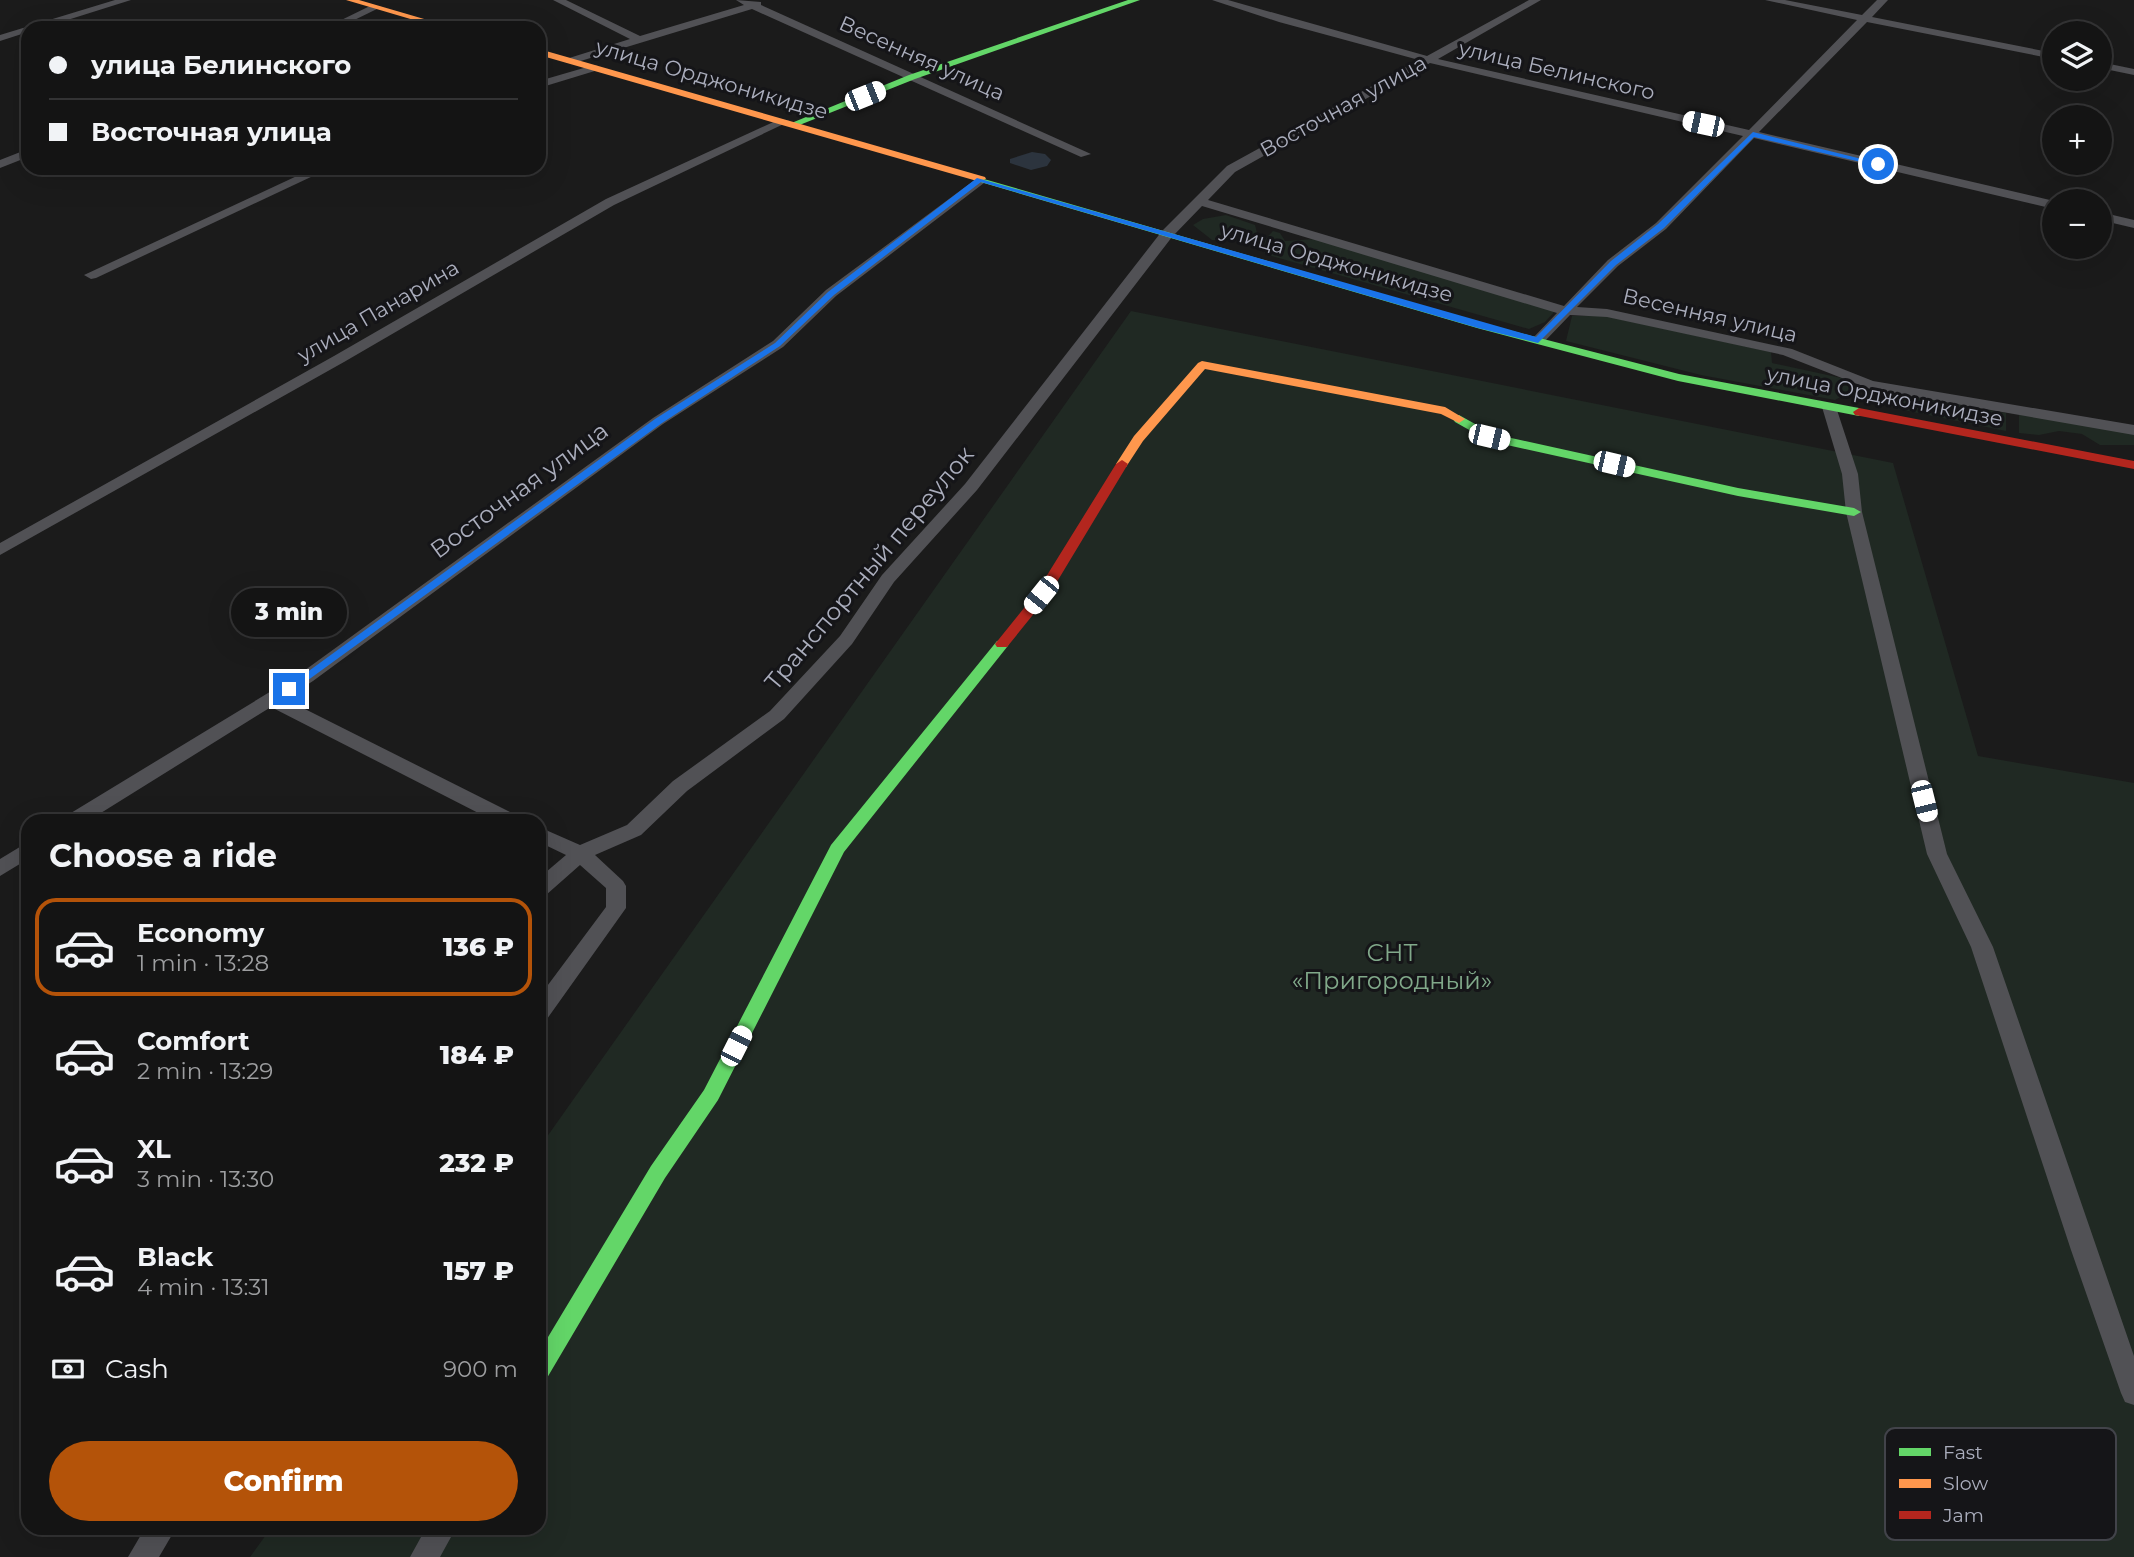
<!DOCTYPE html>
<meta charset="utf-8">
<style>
:root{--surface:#141414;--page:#1d1d1d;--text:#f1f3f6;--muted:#9d9ea0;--line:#333334;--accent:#b45309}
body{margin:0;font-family:Montserrat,sans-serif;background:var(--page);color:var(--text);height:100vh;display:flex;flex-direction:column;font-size:26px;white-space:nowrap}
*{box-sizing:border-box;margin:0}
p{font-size:23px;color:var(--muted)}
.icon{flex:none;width:38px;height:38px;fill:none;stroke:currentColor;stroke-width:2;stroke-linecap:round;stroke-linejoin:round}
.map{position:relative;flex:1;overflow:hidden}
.drawer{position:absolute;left:21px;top:814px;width:525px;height:721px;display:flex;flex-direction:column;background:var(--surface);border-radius:21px;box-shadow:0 7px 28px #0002,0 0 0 2px var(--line)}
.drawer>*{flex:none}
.guide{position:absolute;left:21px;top:21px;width:525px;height:154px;border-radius:21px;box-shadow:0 7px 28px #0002,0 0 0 2px var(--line);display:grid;align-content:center;height:154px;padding:0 28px;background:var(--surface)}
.tools{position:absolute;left:2042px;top:21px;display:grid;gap:14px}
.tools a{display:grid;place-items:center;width:70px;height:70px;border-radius:50%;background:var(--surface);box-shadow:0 7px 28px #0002,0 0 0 2px var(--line);font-size:35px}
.end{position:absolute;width:32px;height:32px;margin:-16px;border:9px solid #1a73e8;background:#fff;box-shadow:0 0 0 4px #fff}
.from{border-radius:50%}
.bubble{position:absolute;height:49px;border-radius:24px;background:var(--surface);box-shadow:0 7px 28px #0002,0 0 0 2px var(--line);font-size:23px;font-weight:800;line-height:49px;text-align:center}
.car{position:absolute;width:21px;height:42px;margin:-21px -10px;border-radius:9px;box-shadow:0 0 5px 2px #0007;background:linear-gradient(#fff 24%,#345 0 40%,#fff 0 76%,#345 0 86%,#fff 0)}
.guide b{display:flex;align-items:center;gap:24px;height:66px;font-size:26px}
.guide b+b{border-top:2px solid var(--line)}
.guide i{width:18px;height:18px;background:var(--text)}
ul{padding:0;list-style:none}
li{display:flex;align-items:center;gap:21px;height:98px;margin:0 14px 10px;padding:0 14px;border:4px solid transparent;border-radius:21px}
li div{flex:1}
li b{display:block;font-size:26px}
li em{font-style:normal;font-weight:800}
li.selected{border-color:var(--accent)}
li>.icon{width:63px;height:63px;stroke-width:1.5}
h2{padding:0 28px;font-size:32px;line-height:84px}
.pay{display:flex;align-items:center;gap:18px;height:77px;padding:0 28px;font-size:26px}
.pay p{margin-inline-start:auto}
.cta{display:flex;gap:14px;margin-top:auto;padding:14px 28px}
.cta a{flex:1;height:80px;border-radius:42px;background:var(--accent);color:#fff;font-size:28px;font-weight:800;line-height:80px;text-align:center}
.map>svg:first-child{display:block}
.green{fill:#202923}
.water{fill:#2c343e}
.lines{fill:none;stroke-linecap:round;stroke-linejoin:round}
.street{fill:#515155;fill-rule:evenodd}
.fast{fill:#63d668;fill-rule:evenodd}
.slow{fill:#ff974d;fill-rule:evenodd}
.jam{fill:#b3261e;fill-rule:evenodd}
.route{fill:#1a73e8}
.labels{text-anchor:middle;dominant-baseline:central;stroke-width:6;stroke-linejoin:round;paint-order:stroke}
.far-street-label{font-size:21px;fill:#abaebd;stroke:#151518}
.street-label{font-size:24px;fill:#abaebd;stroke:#151518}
.park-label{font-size:24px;fill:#81a98a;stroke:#151518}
.key{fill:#151518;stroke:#42434a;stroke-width:2}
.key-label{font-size:19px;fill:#abaebd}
</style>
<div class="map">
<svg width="2134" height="1557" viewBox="0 0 2134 1557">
<rect width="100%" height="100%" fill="#1b1b1b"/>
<path class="green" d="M1226,215L1255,225L1257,233L1248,240H1212L1193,225L1203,219Z
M1273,231L1280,233L1285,241L1316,239L1555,311L1545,322L1529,329L1265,254L1260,245Z
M1131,311L1893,463L1978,756L2134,783V1557H250L271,1528H539V1148Z
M1572,316H1605L1771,352L1772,363L1846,379L1859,387L1835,400L1701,375L1566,341Z
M1880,391L2006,413V431L1894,408L1880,401Z
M2019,414L2134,433V445H2100L2082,434L2059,431L2039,435L2019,433Z"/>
<path class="water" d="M1032,152L1045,154L1051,160L1047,166L1031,170L1010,163V159Z"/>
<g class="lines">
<path class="street" d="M115,0H131L42,28H28V32L0,41V35Z
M553,0H566L640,36L744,5L736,0L761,2V5L1091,154L1081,157L752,9L574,63H566V59L630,39Z
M1212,0H1228L1427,56L1529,0H1541L1438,59L1749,130L1857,20L1765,0H1785L1862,15L1877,0H1888L1872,17L2054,53V59L1867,22L1759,132L2054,201V209L1754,138L1666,229L1618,266L1577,307L1607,309L1792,349L1873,381L2134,425V435L1870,389L1783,355L1607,317L1570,315L1543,343L1538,344L1531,340L1557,313L1202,206L1172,237L977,490L894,582L852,644L784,719L687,791L641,835L595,855L623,881L626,886V908L547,1019L539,1021V997L606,907V888L580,865L546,895L539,897V878L566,855L539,842V827L580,845L627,825L673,781L770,711L840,636L882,575L965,484L1162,231L1227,166L1419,60L1279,22ZM1430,63L1743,136L1656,223L1608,260L1564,306L1208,200L1235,172Z
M372,5L381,7L338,28H325Z
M2100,62L2134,69V75L2100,68Z
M594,65L598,66V70L539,88V81Z
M780,119L790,121L614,205L344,362L0,555V543L334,356L606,199Z
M28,149V157L0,168V160Z
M314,168H330L96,278L91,279L84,275Z
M980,176L984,177V183L836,296L783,347L663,424L313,681L285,699L518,816L521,821H494L271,707L88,821H63L66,816L301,673L653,418L773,341L826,290Z
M2100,212L2134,220V228L2100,220Z
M1829,403L1836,407L1858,474L1862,512L1947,854L1993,947L2134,1356V1405L2125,1402L2121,1393L2071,1250L1971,947L1927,854L1846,512L1842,474L1822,407Z
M28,842V859L0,876V859Z
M145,1528H176L159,1557H128Z
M426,1528H456L440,1557H410Z"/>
<path class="fast" d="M1128,0H1140L915,79L797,126L789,124L909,75Z
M977,177L1485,324L1679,374L1859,408L1865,412L1859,416L1678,381L1477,328L977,181Z
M1459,415L1493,434L1738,488L1854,508L1861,512L1854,516L1738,496L1489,441L1455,422L1453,419Z
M1002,640L1007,641L1009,644L1007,647L844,852L718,1100L665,1178L547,1378L539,1381V1352L651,1166L704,1090L831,845L997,641Z"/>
<path class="slow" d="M346,0H359L455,28H441Z
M539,49L985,177L986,179L977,181L539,55Z
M1202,361L1445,407L1465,419L1459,423L1441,414L1205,369L1143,441L1126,467H1118L1116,464L1134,436L1198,363Z"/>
<path class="jam" d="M1859,408L2134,461V469L1855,415L1853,412Z
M1122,460L1128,464L1049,595L1007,647H997L995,644L1036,593L1116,464Z"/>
</g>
<path class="route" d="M1753,132L1882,164L1878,166L1754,137L1664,228L1616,265L1538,343L1478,328L981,182L834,295L780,346L662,423L293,691L284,689L655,419L775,343L828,292L977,178L1536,337L1611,261L1658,224Z"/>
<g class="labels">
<g class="far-street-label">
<text transform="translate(922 58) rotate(24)">Весенняя улица</text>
<text transform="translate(1557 70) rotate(13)">улица Белинского</text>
<text transform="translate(712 79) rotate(16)">улица Орджоникидзе</text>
<text transform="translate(1343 106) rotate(-29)">Восточная улица</text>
<text transform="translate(1337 262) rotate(16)">улица Орджоникидзе</text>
<text transform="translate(378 311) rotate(-30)">улица Панарина</text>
<text transform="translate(1710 315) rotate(13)">Весенняя улица</text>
<text transform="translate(1885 396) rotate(11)">улица Орджоникидзе</text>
</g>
<g class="street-label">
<text transform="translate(519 490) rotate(-36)">Восточная улица</text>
<text transform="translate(869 568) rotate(-50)">Транспортный переулок</text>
</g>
<g class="park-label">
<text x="1392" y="952">СНТ<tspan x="1392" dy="28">«Пригородный»</tspan></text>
</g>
</g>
<rect x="1885" y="1428" width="231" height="112" rx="10" class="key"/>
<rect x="1899" y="1448" width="32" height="8" fill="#63d668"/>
<rect x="1899" y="1479" width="32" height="9" fill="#ff974d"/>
<rect x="1899" y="1511" width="32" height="8" fill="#b3261e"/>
<g class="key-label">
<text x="1943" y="1459">Fast</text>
<text x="1943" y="1490">Slow</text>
<text x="1943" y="1522">Jam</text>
</g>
</svg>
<div class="tools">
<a><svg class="icon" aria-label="layers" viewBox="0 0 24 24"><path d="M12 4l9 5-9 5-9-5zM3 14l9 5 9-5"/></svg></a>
<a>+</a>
<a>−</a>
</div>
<i class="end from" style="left:1878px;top:164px"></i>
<i class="end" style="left:289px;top:689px"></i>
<div class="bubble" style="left:231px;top:588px;width:116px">3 min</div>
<i class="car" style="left:865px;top:96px;rotate:68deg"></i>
<i class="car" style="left:1703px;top:124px;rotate:282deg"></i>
<i class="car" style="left:1489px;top:437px;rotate:103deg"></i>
<i class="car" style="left:1614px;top:464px;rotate:103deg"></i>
<i class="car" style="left:1041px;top:595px;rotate:219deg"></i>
<i class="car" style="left:1924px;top:801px;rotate:166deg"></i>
<i class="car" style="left:736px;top:1046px;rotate:27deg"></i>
<div class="guide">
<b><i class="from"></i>улица Белинского</b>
<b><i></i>Восточная улица</b>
</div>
<section class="drawer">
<h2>Choose a ride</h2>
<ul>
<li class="selected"><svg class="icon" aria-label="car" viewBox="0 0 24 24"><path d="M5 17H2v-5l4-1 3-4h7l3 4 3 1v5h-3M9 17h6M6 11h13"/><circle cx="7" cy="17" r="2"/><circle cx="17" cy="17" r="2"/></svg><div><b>Economy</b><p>1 min · 13:28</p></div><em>136 ₽</em></li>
<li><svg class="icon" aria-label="car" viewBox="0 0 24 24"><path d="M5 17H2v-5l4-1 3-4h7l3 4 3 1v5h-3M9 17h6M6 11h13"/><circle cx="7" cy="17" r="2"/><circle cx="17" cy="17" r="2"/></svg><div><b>Comfort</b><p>2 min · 13:29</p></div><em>184 ₽</em></li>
<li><svg class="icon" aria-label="car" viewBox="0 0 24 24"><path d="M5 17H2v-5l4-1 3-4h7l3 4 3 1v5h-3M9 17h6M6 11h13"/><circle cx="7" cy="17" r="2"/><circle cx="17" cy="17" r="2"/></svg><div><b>XL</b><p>3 min · 13:30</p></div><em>232 ₽</em></li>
<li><svg class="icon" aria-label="car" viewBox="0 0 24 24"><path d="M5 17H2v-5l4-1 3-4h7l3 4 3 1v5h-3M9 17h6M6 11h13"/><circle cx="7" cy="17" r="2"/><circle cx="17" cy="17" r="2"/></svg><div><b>Black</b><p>4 min · 13:31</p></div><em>157 ₽</em></li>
</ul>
<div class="pay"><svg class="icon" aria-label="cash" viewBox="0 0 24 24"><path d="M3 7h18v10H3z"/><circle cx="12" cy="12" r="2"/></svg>Cash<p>900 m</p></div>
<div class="cta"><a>Confirm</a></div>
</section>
</div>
